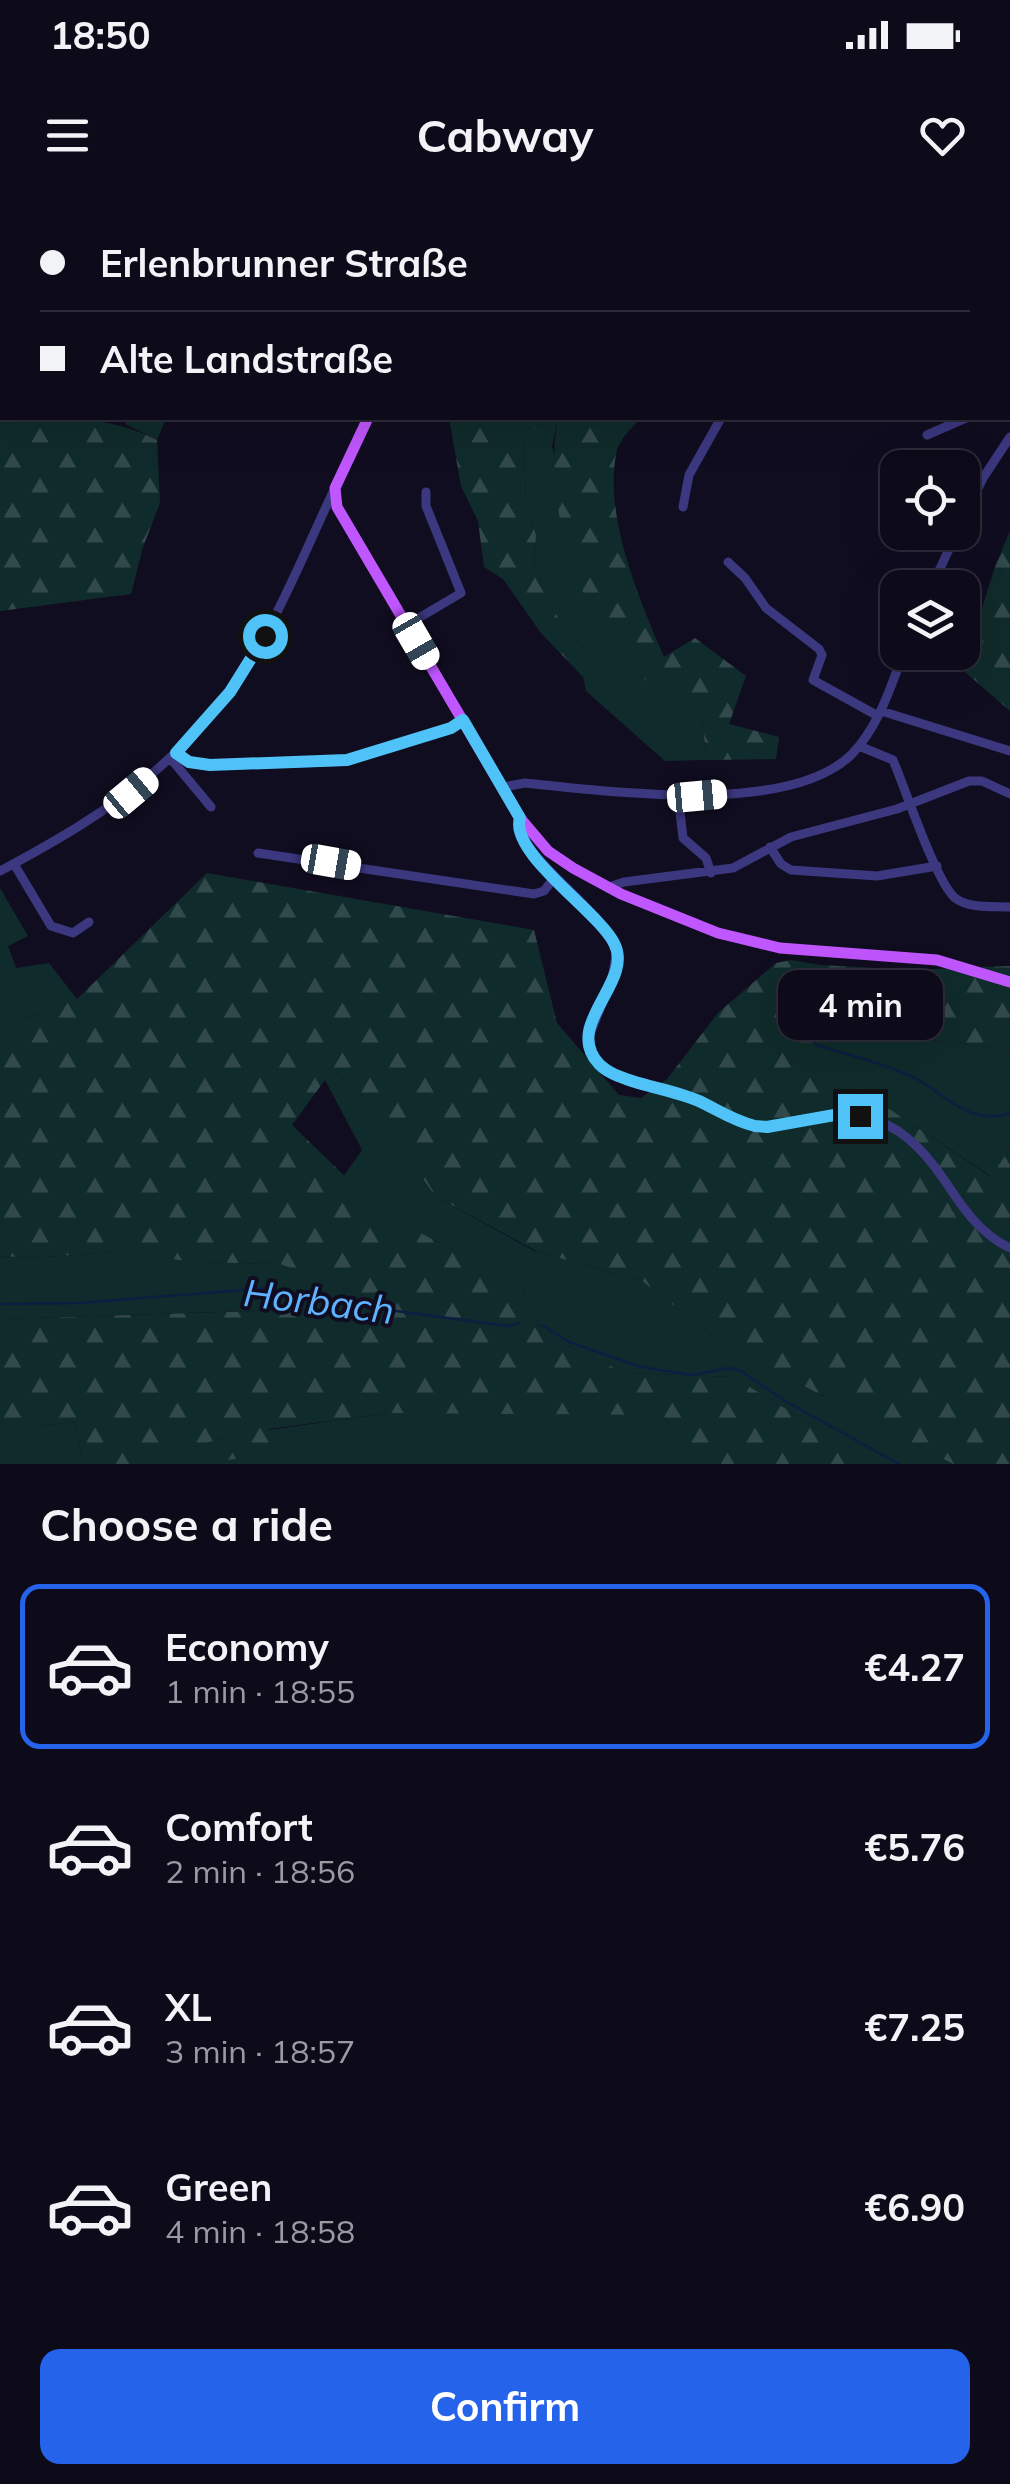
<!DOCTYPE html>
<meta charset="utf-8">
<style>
:root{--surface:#0d0a19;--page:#161322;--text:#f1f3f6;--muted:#9a9aa2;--line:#2d2b38;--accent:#2563eb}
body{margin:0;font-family:Mulish,sans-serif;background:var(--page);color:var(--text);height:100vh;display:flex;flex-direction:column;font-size:38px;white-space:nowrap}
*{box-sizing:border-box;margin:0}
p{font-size:32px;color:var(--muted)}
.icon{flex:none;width:55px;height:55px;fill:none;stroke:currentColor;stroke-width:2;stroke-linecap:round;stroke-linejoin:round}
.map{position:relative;height:1264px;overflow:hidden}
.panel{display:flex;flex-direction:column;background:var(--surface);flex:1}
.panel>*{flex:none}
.top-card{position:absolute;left:0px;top:0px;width:1010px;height:220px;box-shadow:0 10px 40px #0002,0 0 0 2px var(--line);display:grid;align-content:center;height:220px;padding:0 40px;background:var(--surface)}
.tools{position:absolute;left:880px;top:250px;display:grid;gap:20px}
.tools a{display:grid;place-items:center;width:100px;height:100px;border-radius:20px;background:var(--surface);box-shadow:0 10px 40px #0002,0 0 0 2px var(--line);font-size:50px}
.end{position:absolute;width:45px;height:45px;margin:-22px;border:12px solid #4fc3f7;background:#111;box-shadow:0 0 0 5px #111}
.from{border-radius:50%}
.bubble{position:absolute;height:70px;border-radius:20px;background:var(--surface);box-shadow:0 10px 40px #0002,0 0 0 2px var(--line);font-size:32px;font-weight:700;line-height:70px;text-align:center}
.car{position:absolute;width:30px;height:60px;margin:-30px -15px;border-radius:12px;box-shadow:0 0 8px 2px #0007;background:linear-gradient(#fff 24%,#345 0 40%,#fff 0 76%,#345 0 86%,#fff 0)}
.top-card b{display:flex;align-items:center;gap:35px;height:95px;font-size:38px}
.top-card b+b{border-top:2px solid var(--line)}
.top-card i{width:25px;height:25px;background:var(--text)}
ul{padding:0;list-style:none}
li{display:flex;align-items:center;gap:30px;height:165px;margin:0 20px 15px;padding:0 20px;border:5px solid transparent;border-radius:20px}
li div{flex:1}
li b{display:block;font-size:38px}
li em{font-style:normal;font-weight:700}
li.on{border-color:var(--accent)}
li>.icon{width:90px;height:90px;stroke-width:1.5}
h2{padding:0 40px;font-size:45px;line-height:120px}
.button{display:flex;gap:20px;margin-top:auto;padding:20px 40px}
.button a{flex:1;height:115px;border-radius:20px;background:var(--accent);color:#fff;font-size:40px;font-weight:700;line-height:115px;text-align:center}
.status{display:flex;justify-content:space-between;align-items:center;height:70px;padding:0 50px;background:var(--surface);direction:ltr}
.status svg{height:28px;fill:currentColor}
header{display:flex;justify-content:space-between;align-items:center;height:130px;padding:0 40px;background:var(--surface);font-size:45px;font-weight:700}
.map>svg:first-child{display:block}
.green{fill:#102b2b}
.forest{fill:url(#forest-firs)}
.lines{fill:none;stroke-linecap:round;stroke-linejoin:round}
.stream{stroke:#0b1f42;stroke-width:2.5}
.minor{stroke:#3c3880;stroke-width:9}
.major{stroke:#c056fe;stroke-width:11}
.route{stroke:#4fc3f7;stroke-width:12}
.labels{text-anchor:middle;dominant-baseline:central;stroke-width:8;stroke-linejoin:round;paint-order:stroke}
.water-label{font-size:38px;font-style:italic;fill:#5db3fe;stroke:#110d21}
</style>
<div class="status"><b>18:50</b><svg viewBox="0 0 49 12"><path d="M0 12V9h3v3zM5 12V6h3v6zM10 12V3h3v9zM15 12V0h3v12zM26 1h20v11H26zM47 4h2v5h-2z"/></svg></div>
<header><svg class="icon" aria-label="menu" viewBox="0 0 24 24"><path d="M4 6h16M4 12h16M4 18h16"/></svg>Cabway<svg class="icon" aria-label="heart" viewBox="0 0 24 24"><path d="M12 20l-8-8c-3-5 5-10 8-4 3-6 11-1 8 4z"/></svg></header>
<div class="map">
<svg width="1010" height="1264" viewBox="0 0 1010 1264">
<defs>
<pattern id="forest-firs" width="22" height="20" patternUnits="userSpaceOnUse" patternTransform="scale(2.5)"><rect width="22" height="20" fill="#102b2b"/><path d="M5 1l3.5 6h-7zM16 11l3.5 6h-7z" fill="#32494b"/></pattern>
</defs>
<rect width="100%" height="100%" fill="#110d21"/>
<path class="green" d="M0,0H271L2,2V59Z
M127,218H166L157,240L125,224Z
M545,218H558L552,247L640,475L701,514L707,560L665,561L586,491L583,477L591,458L554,412L534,369L536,335L526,301L523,234L546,223Z
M0,688L28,736L8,746L16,768L49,763L77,799L32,816L0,822Z
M835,829L997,848L1010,856V948L992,977L799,849Z
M337,873L367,899L435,996L534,1051L642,1081L725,1145L953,1264H878L733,1177L626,1173L542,1134L521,1084L385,1015L343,977L362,950L325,880Z
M116,1052L198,1062L280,1064L366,1097L368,1130L315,1109L0,1119V1056L32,1058Z
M490,1212L662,1215L691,1248L712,1264H161L174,1252L224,1238L273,1252L268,1230L389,1213Z
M75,1222L82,1258L78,1264H0V1242L19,1228Z"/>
<path class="forest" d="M667,0H929L666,2Z
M0,156L2,218C59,218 105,214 157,240L160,303L143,347L131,394L0,411Z
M449,218H545L546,223L523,235L526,301L536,335L534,369L554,412L591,458L583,477L541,433L503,379L484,367L478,321L461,286Z
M558,218H641C631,228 618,240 616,255C604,317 640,401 664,457L695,438L746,476L729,524L779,537L776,559L707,560L701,514C680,501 654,489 637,472C576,413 542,299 558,218Z
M1010,331V511L965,472L966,459L995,367Z
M207,673L534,730L557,823L619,895L641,898L667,879L718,813L776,763L791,760L820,765L911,770L1010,766V856L997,848L835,829L800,849L991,977L1010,948V1264H953L725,1145L642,1081L538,1052L435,996L367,899L337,873L325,880L292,925L385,1015L521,1084L542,1134L626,1173L733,1177L878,1264H712L691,1248L662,1215L389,1213L269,1229L273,1253L228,1260L224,1238L174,1252L161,1264H78L82,1258L75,1222L19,1228L0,1242V1119L316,1109L368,1129L366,1097L280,1064L195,1062L116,1052L32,1058L0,1056V822L32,816L77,799Z"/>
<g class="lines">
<path class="stream" d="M800,773L798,795L816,845C848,855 883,863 913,877C945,893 970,928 1010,913
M0,1104L79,1103L268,1088L329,1102L508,1126L519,1123
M542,1125L569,1142L641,1167L692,1175L729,1168L741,1171L785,1201L899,1264"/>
<path class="minor" d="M219,2L222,0
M311,2L315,0
M1008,22L1010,21
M0,61H2
M1008,65H1010
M1008,202L1010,201
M927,235L966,218
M683,307L689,275L721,218
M962,321L983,278L1010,237
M728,362L745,378L766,408L819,449L822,455L813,480L878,516
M931,388L957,332
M407,425L461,393L426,306V292
M881,511L1010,551
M859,546L893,560C905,588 936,682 955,698C969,709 994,706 1010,707
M176,553L189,562L210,565L333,562L391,548L451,528L463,520
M171,559L211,607
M503,587L525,583C607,591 789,617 852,554C879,526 890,488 904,452
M678,595L683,638L706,658L711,673
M520,618L518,630C543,675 598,707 617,750L612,778L587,842C590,852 594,861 603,868C625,885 660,887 686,896C714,906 736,925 767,927C849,908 893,904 945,981C962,1007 981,1035 1010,1048
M770,647L781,664L791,670L877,676L937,666
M258,653L534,694L544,691L554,678
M14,664L51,726L73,733L89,722
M0,671C115,610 201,552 265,435C291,388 311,338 334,290
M609,687L624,682L733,668L791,637L897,609L969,581H982L1010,594"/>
<path class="major" d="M479,2L480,0
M368,218L335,288L337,307L520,618L548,651L573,668L621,694L718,733L780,748L937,760L1010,782"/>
</g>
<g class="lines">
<path class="route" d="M265,436L230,492L176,553L189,562L210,565L347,560L451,528L463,520L520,618C509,653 598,711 614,743C635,782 562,824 599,864C608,873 620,877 632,881C654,888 678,892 699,901C718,910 734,921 755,926L767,927L840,914L860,916"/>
</g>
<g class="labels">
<g class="water-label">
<text transform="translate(319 1101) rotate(7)">Horbach</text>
</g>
</g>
</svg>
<div class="tools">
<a><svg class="icon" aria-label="locate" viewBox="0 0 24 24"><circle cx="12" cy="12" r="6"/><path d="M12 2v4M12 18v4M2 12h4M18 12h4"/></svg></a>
<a><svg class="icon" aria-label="layers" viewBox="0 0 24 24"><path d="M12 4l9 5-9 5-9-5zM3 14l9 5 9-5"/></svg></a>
</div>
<i class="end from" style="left:265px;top:436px"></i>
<i class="end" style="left:860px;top:916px"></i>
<div class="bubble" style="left:778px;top:770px;width:165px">4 min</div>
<i class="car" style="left:416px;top:441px;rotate:150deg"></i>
<i class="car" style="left:131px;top:593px;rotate:50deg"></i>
<i class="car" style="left:697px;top:596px;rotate:85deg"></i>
<i class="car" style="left:331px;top:662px;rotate:100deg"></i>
<div class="top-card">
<b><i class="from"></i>Erlenbrunner Straße</b>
<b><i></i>Alte Landstraße</b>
</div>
</div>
<section class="panel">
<h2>Choose a ride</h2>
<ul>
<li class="on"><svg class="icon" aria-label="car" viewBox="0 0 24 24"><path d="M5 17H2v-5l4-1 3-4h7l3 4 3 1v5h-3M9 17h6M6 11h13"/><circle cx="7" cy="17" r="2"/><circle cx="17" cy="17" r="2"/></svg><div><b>Economy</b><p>1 min · 18:55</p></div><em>€4.27</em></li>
<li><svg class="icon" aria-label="car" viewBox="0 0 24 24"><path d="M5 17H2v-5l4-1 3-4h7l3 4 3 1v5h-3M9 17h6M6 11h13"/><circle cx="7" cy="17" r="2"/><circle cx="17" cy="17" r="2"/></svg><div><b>Comfort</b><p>2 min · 18:56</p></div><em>€5.76</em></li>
<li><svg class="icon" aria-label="car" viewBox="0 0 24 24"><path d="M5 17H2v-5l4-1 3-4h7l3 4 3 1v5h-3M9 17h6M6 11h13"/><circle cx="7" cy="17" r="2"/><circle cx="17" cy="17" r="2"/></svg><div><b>XL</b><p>3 min · 18:57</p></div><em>€7.25</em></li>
<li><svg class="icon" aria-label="car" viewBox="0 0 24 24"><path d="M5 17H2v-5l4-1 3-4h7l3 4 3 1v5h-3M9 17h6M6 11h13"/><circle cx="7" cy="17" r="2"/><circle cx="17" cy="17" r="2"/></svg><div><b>Green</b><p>4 min · 18:58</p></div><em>€6.90</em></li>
</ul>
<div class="button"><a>Confirm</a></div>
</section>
